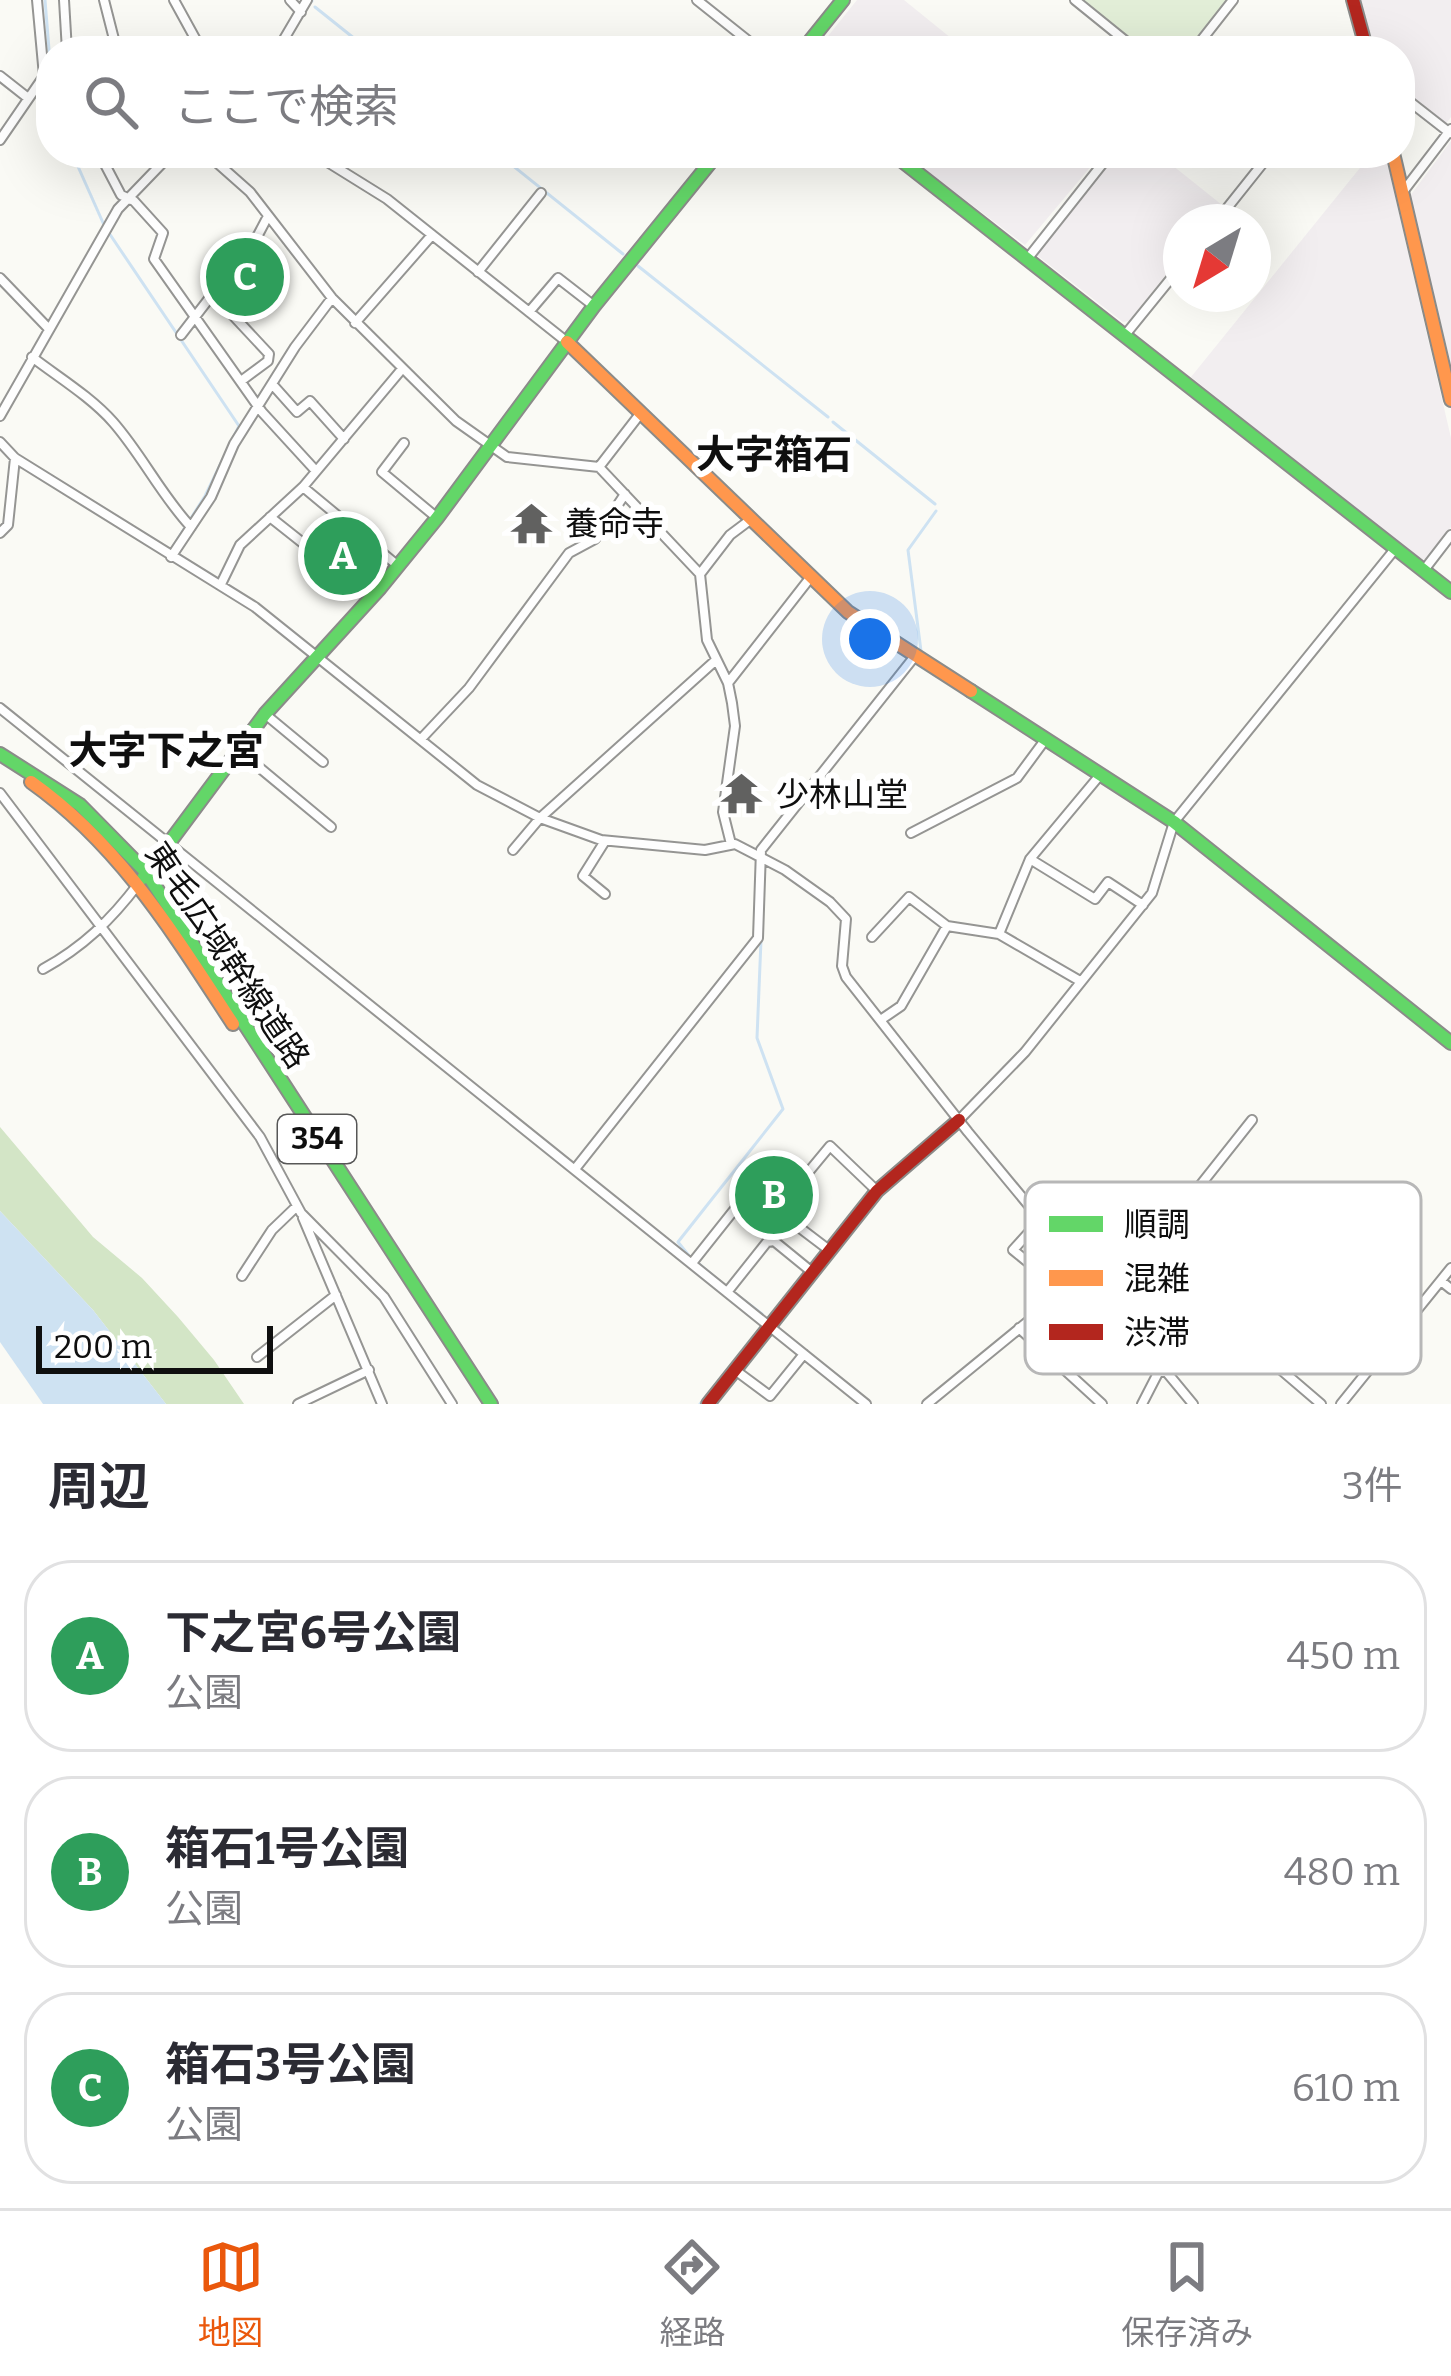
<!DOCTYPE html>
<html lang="ja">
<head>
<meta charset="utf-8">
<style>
  :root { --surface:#fff; --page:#f7f7f7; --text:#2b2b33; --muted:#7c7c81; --line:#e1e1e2; --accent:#ea580c }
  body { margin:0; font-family:Bitter,"Noto Sans JP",serif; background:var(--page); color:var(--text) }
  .compass { position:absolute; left:1163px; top:204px; width:108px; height:108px; border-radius:50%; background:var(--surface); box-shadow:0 12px 48px #0002; rotate:218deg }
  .scale { position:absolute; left:36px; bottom:30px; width:237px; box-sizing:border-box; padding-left:12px; border:6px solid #0f0f0f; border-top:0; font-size:33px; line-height:42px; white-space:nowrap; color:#0f0f0f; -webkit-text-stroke:9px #fff; paint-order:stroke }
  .you { position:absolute; left:870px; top:639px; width:42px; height:42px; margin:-30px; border:9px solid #fff; border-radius:50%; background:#1a73e8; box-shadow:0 0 0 18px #1a73e833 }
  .badge { display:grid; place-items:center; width:78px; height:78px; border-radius:50%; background:var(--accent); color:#fff; font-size:39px; font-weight:700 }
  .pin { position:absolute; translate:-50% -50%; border:6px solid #fff; box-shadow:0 3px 12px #0006 }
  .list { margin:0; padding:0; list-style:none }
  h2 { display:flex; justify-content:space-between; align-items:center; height:156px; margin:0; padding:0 48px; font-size:51px }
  h2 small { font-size:39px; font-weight:400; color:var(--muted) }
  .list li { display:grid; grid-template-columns:78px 1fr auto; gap:36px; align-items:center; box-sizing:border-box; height:192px; margin:0 24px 24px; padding:0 24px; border:3px solid var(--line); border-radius:48px }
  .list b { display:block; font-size:45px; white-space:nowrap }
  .list p { margin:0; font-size:39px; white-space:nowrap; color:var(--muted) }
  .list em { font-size:39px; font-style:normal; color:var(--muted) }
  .icon { flex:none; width:66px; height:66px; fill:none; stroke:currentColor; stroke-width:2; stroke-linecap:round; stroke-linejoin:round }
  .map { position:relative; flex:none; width:1451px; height:1404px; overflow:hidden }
  .search { position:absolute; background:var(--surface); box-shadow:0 12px 48px #0002; left:36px; right:36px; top:36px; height:132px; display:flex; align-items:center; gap:30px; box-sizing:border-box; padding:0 42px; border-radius:48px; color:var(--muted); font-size:45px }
  .sheet { height:804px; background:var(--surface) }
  nav { display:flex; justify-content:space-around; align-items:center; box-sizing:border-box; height:168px; border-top:3px solid var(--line); background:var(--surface); font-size:33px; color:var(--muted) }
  nav a { display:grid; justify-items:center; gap:6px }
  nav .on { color:var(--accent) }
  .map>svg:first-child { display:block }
</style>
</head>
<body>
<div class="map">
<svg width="1451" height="1404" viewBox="0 0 1451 1404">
  <rect width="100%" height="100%" fill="#fafaf5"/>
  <!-- industrial -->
  <path fill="#f2eef0" d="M857,0H904L967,51H816Z
    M1358,0H1451V117L1445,125L1400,89V51H1375Z
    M1451,141V365L1410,196Z
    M903,153H1102L1025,245Z
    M1116,153H1157L1222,205L1209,222H1181V256L1129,321L1123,322L1038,256L1037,250Z
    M1372,153H1385L1451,438V527L1428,558L1421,560L1191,377Z"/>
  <!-- green -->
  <path fill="#e2eed7" d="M1081,0H1227L1185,51H1146Z"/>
  <!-- forest -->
  <path fill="#d3e5c6" d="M0,1127L93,1237L142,1278L178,1317L214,1360L244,1404H166L93,1310L0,1211Z"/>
  <!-- water -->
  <path fill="#cee2f2" d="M0,1211L93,1310L166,1404H43L0,1342Z"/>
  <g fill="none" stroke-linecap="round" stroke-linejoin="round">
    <!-- stream -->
    <path stroke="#cee2f2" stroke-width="3" d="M45,0L51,74
      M312,1V0
      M315,7L370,51
      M72,153L104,225
      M497,153L623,254
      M109,233L239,426L205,496L172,548
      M638,266L828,417
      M833,422L935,504
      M921,651L908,550L936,511
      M690,1257L678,1242L783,1109L757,1038L761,940
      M699,1264L724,1285
      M737,1295L762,1314
      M700,1404L733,1363"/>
    <defs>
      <path id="street" d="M64,0L67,51
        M104,0L117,51
        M174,0L202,51
        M290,0L301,12
        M697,0L761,51
        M1075,0L1138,51
        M277,51L307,0
        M1193,51L1233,0
        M0,76L28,98
        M1400,94L1450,133
        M0,140L44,76L37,0
        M99,153L121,195L134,201L163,233L154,259L262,412L316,471
        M206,153L250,192L332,298L456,421L507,457L599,467L700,574L707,640L728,683L732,703L735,726L723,812L731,844
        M313,153L387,199L567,342
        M1402,193L1451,129
        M1216,222L1271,153
        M1028,258L1111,153
        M478,272L541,193
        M0,278L49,329
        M213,294L269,354L268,361L241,381
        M529,312L558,278L594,306
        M355,323L432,235
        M181,335L258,235L268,216
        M1125,335L1181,266
        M32,357C58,377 91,397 113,422C142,455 161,495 191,527
        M272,384L297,412L310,401L344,439
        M0,416L118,209L172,153
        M0,442L15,458L255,607L477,785L540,818L601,840L705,850L735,844L785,870L830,902L846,919L842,966L846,977L968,1132L1193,1404
        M404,443L382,472L436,517
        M599,467L640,414
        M303,487L397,565
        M270,517L323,559L349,526
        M0,533L8,525L15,458
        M171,557L211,497L234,444L295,347L332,298
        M1424,570L1451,535
        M700,574L730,535L750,520
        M221,584L240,545L303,487L402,369
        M728,683L810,578
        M0,708L866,1404
        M265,714L323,762
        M421,739L469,688L569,553L595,539L625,494
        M237,749L331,827
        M0,793L260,1137L301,1213L384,1297L452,1404
        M911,833L1017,778L1045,740
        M605,841L583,876L605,894
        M513,850L540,818L716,660
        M1030,859L1095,899L1108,882L1143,905
        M999,934L1030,859L1100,775
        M872,937L909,897L947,926L999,934L1080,981
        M43,969C83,947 111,920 139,883
        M882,1019L901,1006L947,926
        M960,1119L1025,1052L1152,893L1174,822L1395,549
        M575,1169L758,938L761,850L915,656
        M772,1180L790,1194
        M1190,1198L1280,1296L1245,1339
        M777,1210L830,1146L877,1191
        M303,1218L382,1404
        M1208,1218L1219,1207L1273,1250L1257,1271
        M1041,1219L1013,1250L1067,1294
        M1151,1240L1186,1281L1227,1239
        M1134,1251L1175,1309
        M692,1263L750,1190L829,1250
        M242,1276L272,1230L297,1206
        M1441,1281L1451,1289
        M728,1291L767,1242L774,1241L812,1272
        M1019,1328L1102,1404
        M257,1357L336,1295
        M735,1370L770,1396L804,1354
        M298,1404L369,1370
        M927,1404L1042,1310L1164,1231L1252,1120
        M1142,1404L1158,1373L1245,1339L1321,1404
        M1341,1404L1451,1268"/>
      <path id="fast" d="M802,51L843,0
        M892,153L1451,592
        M971,691L1174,822L1451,1043
        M0,754L80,805L146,872L491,1404
        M143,878L265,714L380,588L437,518L594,306L718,153"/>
      <path id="slow" d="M1393,153L1451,400
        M567,342L848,612L971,691
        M31,782C120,845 174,934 233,1024"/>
      <path id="jam" d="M1353,0L1367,51
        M708,1404L877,1191L959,1120"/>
    </defs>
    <!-- street casing -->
    <use href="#street" stroke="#959593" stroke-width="12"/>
    <!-- fast casing -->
    <use href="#fast" stroke="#8b8b89" stroke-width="16"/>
    <!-- slow casing -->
    <use href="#slow" stroke="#8b8b89" stroke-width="16"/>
    <!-- jam casing -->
    <use href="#jam" stroke="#8b8b89" stroke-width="16"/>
    <!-- street -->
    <use href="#street" stroke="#fefefe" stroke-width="8"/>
    <!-- fast -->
    <use href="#fast" stroke="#63d668" stroke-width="12"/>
    <!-- slow -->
    <use href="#slow" stroke="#ff974d" stroke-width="12"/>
    <!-- jam -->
    <use href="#jam" stroke="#b3261e" stroke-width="12"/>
  </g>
  <!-- icons -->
  <defs>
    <symbol id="temple-bare" viewBox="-9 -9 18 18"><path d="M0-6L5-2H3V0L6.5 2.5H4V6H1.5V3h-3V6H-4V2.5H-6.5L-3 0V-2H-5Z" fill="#616160" stroke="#fff" stroke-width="2.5" paint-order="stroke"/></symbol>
  </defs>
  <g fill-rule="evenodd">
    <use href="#temple-bare" x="502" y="494" width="59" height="59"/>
    <use href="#temple-bare" x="712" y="764" width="59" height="59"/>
  </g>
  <g text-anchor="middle" stroke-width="12" stroke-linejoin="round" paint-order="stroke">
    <!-- shield labels -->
    <rect fill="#fff" stroke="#575757" stroke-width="3" x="278" y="1115" width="78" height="48" rx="9"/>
    <g font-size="30" font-weight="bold" fill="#0f0f0f">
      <text x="317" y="1149">354</text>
    </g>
    <!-- poi labels -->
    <g font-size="33" fill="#0f0f0f" stroke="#fff" text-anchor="start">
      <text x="565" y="535">養命寺</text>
      <text x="776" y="806">少林山堂</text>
    </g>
    <!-- street labels -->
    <g font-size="33" fill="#0f0f0f" stroke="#fff">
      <text transform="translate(228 955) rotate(56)" y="12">東毛広域幹線道路</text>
    </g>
    <!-- quarter labels -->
    <g font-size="39" font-weight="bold" fill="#0f0f0f" stroke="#fff">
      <text x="774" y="468">大字箱石</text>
      <text x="166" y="764">大字下之宮</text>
    </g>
  </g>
  <!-- legend -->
  <rect x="1025" y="1182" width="396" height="192" rx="18" fill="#fff" stroke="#b7b7b7" stroke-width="3"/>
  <rect x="1049" y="1216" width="54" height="16" fill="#63d668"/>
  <rect x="1049" y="1270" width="54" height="16" fill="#ff974d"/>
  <rect x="1049" y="1324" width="54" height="16" fill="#b3261e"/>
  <g font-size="33" fill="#0f0f0f">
    <text x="1124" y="1236">順調</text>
    <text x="1124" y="1290">混雑</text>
    <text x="1124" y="1344">渋滞</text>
  </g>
</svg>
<svg class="compass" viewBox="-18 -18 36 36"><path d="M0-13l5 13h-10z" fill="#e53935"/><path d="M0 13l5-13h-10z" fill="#7c7c81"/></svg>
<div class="scale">200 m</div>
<div class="you"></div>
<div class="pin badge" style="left:343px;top:556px;background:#2e9e5b">A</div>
<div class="pin badge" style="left:774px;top:1195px;background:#2e9e5b">B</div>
<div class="pin badge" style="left:245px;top:277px;background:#2e9e5b">C</div>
<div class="search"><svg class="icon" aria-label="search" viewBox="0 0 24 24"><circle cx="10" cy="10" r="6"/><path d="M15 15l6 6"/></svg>ここで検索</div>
</div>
<section class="sheet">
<h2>周辺<small>3件</small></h2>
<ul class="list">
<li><span class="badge" style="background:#2e9e5b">A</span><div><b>下之宮6号公園</b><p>公園</p></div><em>450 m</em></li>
<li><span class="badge" style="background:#2e9e5b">B</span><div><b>箱石1号公園</b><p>公園</p></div><em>480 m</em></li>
<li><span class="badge" style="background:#2e9e5b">C</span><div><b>箱石3号公園</b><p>公園</p></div><em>610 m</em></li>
</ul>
</section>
<nav>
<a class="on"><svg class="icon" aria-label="map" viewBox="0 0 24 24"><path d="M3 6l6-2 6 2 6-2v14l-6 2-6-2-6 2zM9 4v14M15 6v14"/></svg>地図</a>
<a><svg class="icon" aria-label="directions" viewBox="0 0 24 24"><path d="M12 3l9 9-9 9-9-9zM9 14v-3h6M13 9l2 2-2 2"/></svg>経路</a>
<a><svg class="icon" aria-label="saved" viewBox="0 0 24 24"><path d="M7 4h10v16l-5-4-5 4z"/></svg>保存済み</a>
</nav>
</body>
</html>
